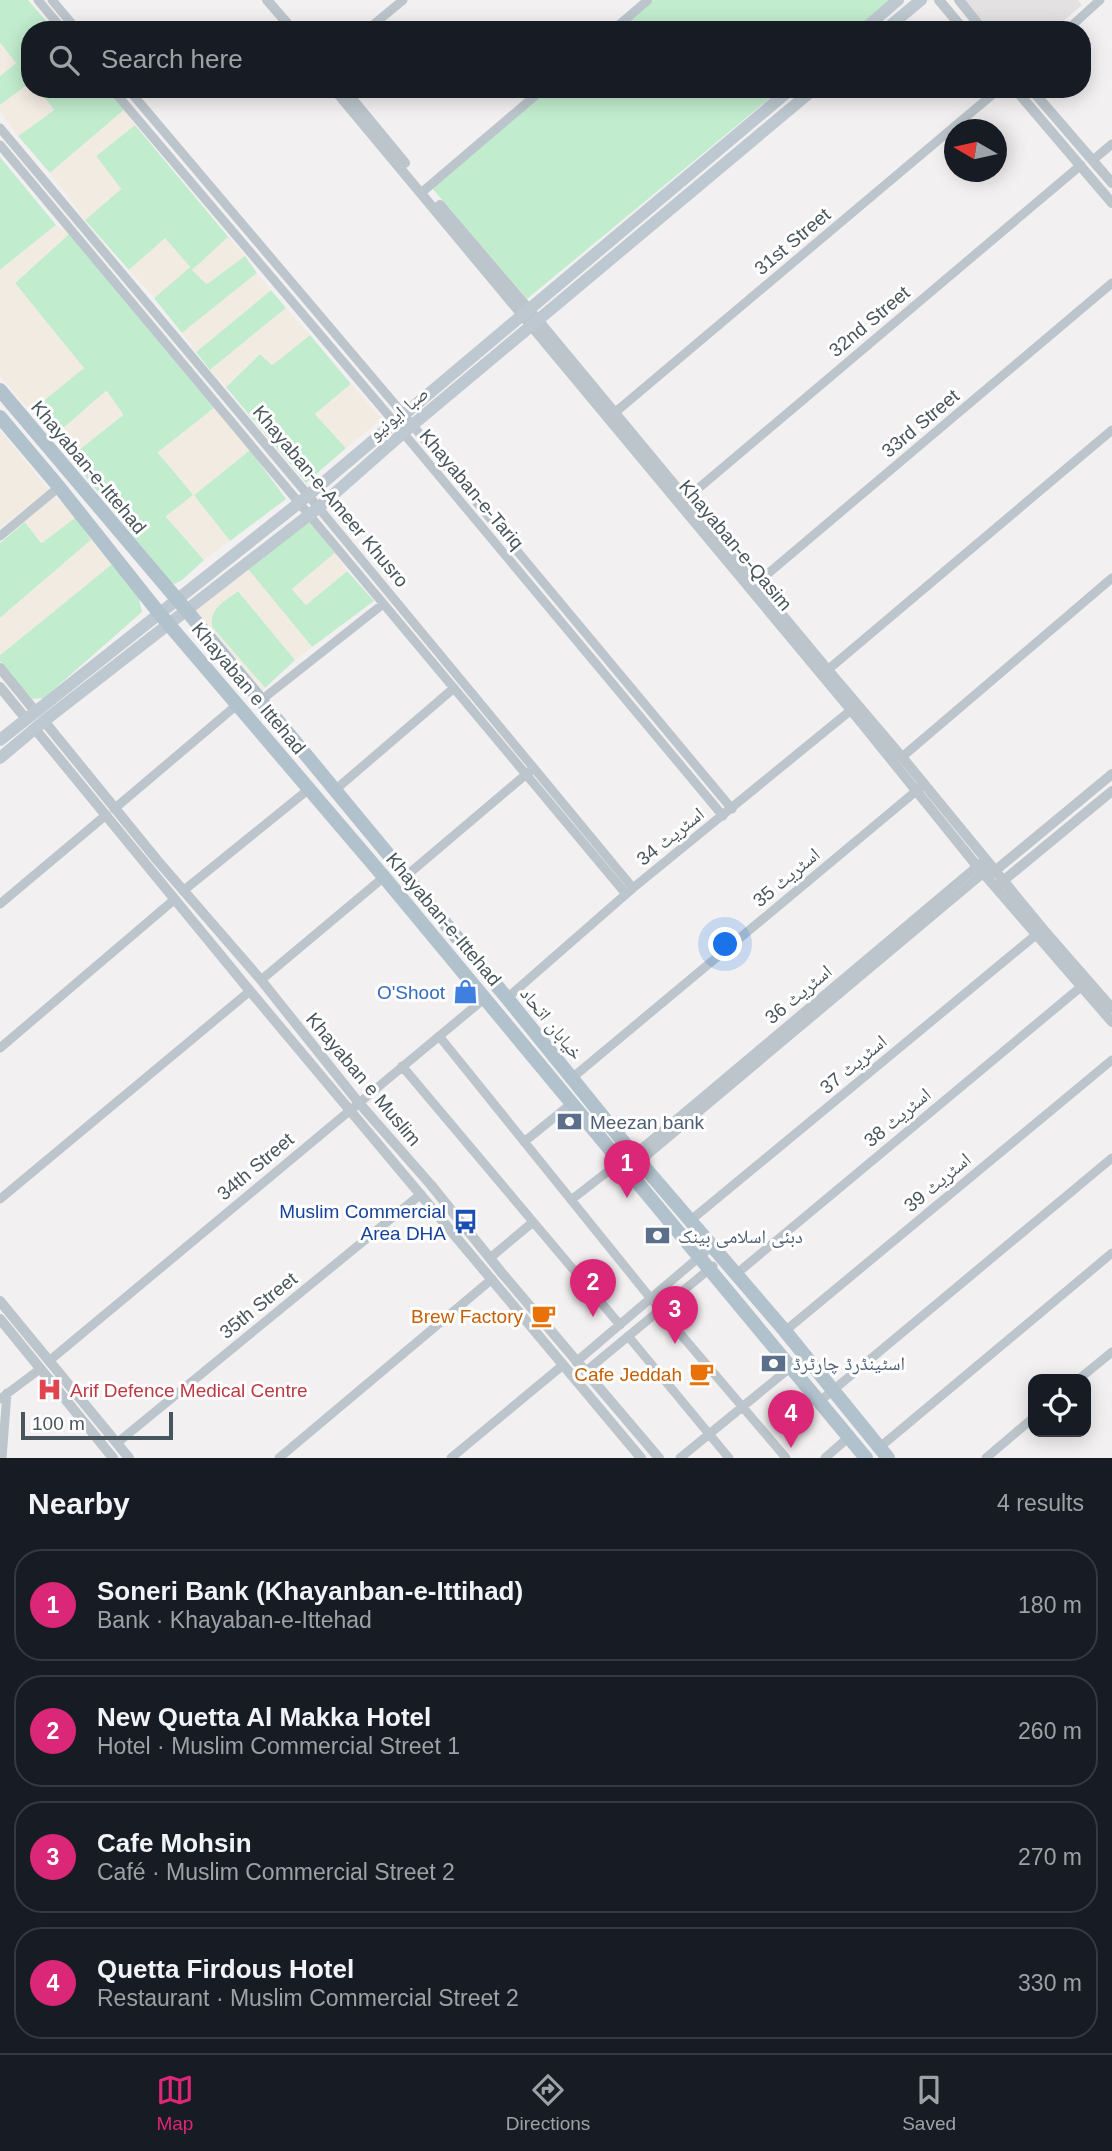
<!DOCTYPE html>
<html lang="en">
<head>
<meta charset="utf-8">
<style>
  :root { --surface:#171b24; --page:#20242c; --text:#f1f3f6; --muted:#9ea1a6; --line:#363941; --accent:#db2777 }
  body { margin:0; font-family:Helvetica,"Noto Naskh Arabic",sans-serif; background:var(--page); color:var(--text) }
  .controls { position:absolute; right:21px; bottom:21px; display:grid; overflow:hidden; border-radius:14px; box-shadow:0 4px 18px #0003 }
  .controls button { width:63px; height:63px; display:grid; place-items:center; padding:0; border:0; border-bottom:2px solid var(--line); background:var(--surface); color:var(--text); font:35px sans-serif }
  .compass { position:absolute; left:944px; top:119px; width:63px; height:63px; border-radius:50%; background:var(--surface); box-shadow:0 4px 18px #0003; rotate:279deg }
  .scale { position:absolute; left:21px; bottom:18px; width:152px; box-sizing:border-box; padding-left:7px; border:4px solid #49555c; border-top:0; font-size:19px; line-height:24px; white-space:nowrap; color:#49555c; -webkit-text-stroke:5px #fff; paint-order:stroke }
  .you { position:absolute; left:726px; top:945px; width:24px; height:24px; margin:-18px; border:5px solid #fff; border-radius:50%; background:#1a73e8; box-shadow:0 0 0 10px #1a73e833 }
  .badge { display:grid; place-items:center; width:46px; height:46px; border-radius:50%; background:var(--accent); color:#fff; font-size:23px; font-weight:700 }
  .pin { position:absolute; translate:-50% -58px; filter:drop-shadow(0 2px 4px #0008) }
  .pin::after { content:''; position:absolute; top:37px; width:24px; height:21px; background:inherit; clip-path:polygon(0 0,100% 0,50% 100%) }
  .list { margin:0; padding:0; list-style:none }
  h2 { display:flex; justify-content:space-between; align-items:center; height:91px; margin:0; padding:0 28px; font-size:30px }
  h2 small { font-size:23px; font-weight:400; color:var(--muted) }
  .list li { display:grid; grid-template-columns:46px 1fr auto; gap:21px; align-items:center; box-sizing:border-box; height:112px; margin:0 14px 14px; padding:0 14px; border:2px solid var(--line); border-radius:28px }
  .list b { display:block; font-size:26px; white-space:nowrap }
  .list p { margin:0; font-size:23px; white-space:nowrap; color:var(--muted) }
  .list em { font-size:23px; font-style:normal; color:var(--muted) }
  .icon { flex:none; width:38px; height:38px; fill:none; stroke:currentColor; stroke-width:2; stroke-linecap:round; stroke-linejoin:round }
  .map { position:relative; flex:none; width:1112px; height:1458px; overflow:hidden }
  .search { position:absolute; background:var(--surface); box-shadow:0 4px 18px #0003; left:21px; right:21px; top:21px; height:77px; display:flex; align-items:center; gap:18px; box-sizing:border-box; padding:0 24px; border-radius:28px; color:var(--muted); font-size:26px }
  .sheet { height:595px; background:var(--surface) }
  nav { display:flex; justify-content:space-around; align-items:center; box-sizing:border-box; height:98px; border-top:2px solid var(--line); background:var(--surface); font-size:19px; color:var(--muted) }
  nav a { display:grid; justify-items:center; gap:4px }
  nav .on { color:var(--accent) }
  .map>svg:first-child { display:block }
</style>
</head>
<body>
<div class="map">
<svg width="1112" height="1458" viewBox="0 0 1112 1458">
  <rect width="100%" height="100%" fill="#f2f0f0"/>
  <!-- education -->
  <path fill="#e3e1e1" d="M965,0H1078L1082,5L1053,30H990Z"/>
  <!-- green -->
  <path fill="#c2ecce" d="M0,0H28L54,30H30V83L0,105V76L16,63L0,43Z
    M654,0H890L854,30H619Z
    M38,89H106L124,110L50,173L18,136L54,110Z
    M549,89H781L527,299L432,188Z
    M135,125L230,239L207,284L245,256L257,273L182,333L154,298L190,267L165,239L129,270L85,220L121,189L96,156Z
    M0,157L56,225L0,270Z
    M69,234L214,408L158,453L194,495L250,450L286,499L230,541L194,496L166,517L204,560L182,580L175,584L170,582L70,457L123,415L106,391L53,437L31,411L83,368L15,283Z
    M271,290L286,308L210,370L196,352Z
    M310,335L351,384L315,414L346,448L306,483L226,387L260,354L272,365Z
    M76,517L91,540L0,618V543L25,522L41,543Z
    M308,520L335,553L292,589L306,605L347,571L374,601L312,647L247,568Z
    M112,564L139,599L142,612L44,698L30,699L0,661V655Z
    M238,591L295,660L265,688L212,627C209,608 225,601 238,591Z"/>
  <!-- sand -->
  <path fill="#f2ebe2" d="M0,43L16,63L0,76Z
    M30,83V89H38L54,110L18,136L0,112V105Z
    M124,110L135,125L96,156L121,189L85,220L50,173Z
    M56,225L69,234L15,283L84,368L31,411L0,377V270Z
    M228,237L245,256L206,284L192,270Z
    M165,238L190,267L154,298L129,270Z
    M257,273L271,290L196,352L182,333Z
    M286,308L310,335L272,365L260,354L226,387L210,370Z
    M351,384L382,419L346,448L315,414Z
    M107,391L123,414L70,457L53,437Z
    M214,408L250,450L194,495L230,541L204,560L166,516L193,495L158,452Z
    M0,430L49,490L0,528Z
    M54,496L76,517L42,543L25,522Z
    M91,540L112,564L0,655V618Z
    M335,553L347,571L306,605L292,589Z
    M247,568L312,647L295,660L238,591C225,601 209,608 212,627L265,688L259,693L193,612Z"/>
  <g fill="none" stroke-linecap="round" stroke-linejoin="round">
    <!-- minor -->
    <path stroke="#bcc5cb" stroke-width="9" d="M38,0L63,30
      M52,0L77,30
      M367,30L403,0
      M613,30L648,0
      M1067,30L1100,0
      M112,89L395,423L723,816
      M128,89L404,415L732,809
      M0,128L308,495L633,888
      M0,145L626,894
      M1093,160L1112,144
      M421,193L543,89
      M612,415L999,89
      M681,503L1081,165
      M0,536L59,487
      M752,587L1112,283
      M824,673L1112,430
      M260,701L383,604
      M902,757L1112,578
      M335,790L454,688
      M114,809L238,704
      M406,876L530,771
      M183,891L309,789
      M0,904L106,815
      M261,980L384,877
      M507,998L633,888L856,706
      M439,1036L660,1310L786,1458
      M0,1048L175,899
      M402,1066L620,1325
      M572,1078L921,787
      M524,1142L572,1103
      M634,1155L981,863
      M640,1161L987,870
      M0,1199L250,991
      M571,1200L620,1162
      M691,1220L1037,934
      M490,1258L533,1222
      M735,1275L1082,986
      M785,1331L1112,1060
      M628,1336L729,1458
      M49,1361L485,998
      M576,1362L712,1246
      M585,1372L713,1266
      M1079,1379L1112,1352
      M0,1399L40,1369
      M820,1401L1112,1158
      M117,1443L421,1194
      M880,1447L1112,1253
      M2,1458L7,1393
      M279,1458L492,1279
      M451,1458L563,1365
      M680,1458L791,1367
      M825,1458L849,1437
      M986,1458L1033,1418"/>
    <!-- tertiary -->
    <path stroke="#bcc5cb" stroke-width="10" d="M267,0L293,30
      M939,0L964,30
      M959,0L983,30
      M334,89L851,710L977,866L1112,1022
      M344,89L405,163
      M1015,89L1112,203
      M1031,89L1112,183
      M440,205L538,320L828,670L902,757L1043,929L1112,1008
      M0,668L35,711
      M0,687L26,719
      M44,721L157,860L261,980L359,1103L431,1185L501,1272L659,1458
      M35,729L250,991L641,1458
      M990,875L1112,774
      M998,885L1112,791
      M0,1301L129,1458
      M0,1319L113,1458"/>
    <!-- secondary -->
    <path stroke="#bdc8d0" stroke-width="12" d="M863,30L898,0
      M885,30L921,0
      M0,740L299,503L791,89
      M0,758L44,721L318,508L403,433L814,89"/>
    <!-- primary -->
    <path stroke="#b2c2cc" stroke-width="14" d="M0,390L187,611L507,998L634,1155L785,1331L888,1458
      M0,417L59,487L159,613L384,877L866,1458"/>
  </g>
  <!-- icons -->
  <defs>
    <symbol id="shop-bare" viewBox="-9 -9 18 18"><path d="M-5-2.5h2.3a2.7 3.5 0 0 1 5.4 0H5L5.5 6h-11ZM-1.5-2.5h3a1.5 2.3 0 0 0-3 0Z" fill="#3f7fe0" stroke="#fff" stroke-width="2.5" paint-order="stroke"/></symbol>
    <symbol id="bank-bare" viewBox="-9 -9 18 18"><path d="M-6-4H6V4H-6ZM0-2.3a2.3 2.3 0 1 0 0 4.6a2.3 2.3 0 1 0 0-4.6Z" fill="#5c6f8a" stroke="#fff" stroke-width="2.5" paint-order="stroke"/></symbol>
    <symbol id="bus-bare" viewBox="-9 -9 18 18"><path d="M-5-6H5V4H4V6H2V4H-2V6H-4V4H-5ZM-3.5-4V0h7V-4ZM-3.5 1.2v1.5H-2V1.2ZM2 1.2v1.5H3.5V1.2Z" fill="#1a4fb4" stroke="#fff" stroke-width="2.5" paint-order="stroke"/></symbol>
    <symbol id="cafe-bare" viewBox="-9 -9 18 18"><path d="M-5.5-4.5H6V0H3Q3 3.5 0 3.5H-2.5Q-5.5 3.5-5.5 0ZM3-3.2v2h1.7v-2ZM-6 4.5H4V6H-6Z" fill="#e8710a" stroke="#fff" stroke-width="2.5" paint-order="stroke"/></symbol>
    <symbol id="hospital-bare" viewBox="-9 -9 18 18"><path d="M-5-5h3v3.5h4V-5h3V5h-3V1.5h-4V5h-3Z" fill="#e0444e" stroke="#fff" stroke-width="2.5" paint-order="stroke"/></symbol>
  </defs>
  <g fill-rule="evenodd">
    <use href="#shop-bare" x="448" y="974" width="35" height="35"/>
    <use href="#bank-bare" x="552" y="1104" width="35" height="35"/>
    <use href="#bus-bare" x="448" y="1204" width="35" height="35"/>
    <use href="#bank-bare" x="640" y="1218" width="35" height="35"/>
    <use href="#cafe-bare" x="526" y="1298" width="35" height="35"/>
    <use href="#bank-bare" x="756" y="1346" width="35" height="35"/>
    <use href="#cafe-bare" x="684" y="1356" width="35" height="35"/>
    <use href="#hospital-bare" x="32" y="1372" width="35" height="35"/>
  </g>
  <g text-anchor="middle" stroke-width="6" stroke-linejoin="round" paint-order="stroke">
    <!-- street labels -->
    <g font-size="19" fill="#49555c" stroke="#fff">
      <text transform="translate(792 241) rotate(-40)" y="7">31st Street</text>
      <text transform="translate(869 321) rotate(-40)" y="7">32nd Street</text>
      <text transform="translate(398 413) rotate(-40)" y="7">صبا ایونیو</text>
      <text transform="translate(920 423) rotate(-40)" y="7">33rd Street</text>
      <text transform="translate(89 467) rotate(50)" y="7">Khayaban-e-Ittehad</text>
      <text transform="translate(472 489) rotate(50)" y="7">Khayaban-e-Tariq</text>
      <text transform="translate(331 496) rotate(50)" y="7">Khayaban-e-Ameer Khusro</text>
      <text transform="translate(736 545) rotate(50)" y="7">Khayaban-e-Qasim</text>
      <text transform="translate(249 688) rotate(50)" y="7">Khayaban e Ittehad</text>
      <text transform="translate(670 836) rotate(-39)" y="7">اسٹریٹ 34</text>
      <text transform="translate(786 877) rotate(-40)" y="7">اسٹریٹ 35</text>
      <text transform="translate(444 919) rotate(50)" y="7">Khayaban-e-Ittehad</text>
      <text transform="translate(798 994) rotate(-40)" y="7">اسٹریٹ 36</text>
      <text transform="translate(552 1023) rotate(51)" y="7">خیابان اتحاد</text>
      <text transform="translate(853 1064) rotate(-40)" y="7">اسٹریٹ 37</text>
      <text transform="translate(364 1079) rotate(50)" y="7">Khayaban e Muslim</text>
      <text transform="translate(897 1117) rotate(-40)" y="7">اسٹریٹ 38</text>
      <text transform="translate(255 1166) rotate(-40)" y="7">34th Street</text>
      <text transform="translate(937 1182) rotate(-40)" y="7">اسٹریٹ 39</text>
      <text transform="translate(258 1305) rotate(-39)" y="7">35th Street</text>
    </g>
    <!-- shop labels -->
    <g font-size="19" fill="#366cbe" stroke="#fff" text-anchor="end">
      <text x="445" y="999">O'Shoot</text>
    </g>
    <!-- service labels -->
    <g font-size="19" fill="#4e5e75" stroke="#fff" text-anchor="start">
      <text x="590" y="1129">Meezan bank</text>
      <text x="678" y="1243">دبئی اسلامی بینک</text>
      <text x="793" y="1370">اسٹینڈرڈ چارٹرڈ</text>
    </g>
    <!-- transit labels -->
    <g font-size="19" fill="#164399" stroke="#fff" text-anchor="end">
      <text x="446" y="1218">Muslim Commercial<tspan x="446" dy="22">Area DHA</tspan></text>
    </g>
    <!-- food labels -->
    <g font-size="19" fill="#c56008" stroke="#fff" text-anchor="end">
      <text x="523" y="1323">Brew Factory</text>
      <text x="682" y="1381">Cafe Jeddah</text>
    </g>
    <!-- health labels -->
    <g font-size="19" fill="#be3a42" stroke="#fff" text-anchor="start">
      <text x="70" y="1397">Arif Defence Medical Centre</text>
    </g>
  </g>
</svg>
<div class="controls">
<button><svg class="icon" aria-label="locate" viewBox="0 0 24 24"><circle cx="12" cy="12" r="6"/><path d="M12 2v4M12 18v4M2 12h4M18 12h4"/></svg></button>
</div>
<svg class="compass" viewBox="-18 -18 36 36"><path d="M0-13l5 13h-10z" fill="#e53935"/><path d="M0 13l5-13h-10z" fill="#9ea1a6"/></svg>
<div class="scale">100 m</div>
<div class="you"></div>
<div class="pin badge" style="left:627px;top:1198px">1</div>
<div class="pin badge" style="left:593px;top:1317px">2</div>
<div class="pin badge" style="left:675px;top:1344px">3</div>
<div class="pin badge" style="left:791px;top:1448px">4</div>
<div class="search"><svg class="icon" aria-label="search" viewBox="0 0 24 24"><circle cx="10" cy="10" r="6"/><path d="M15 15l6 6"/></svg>Search here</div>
</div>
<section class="sheet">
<h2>Nearby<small>4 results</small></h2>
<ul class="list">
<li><span class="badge">1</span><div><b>Soneri Bank (Khayanban-e-Ittihad)</b><p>Bank · Khayaban-e-Ittehad</p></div><em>180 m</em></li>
<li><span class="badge">2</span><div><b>New Quetta Al Makka Hotel</b><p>Hotel · Muslim Commercial Street 1</p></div><em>260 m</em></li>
<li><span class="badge">3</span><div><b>Cafe Mohsin</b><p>Café · Muslim Commercial Street 2</p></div><em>270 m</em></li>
<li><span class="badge">4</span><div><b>Quetta Firdous Hotel</b><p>Restaurant · Muslim Commercial Street 2</p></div><em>330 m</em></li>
</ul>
</section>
<nav>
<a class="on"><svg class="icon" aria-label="map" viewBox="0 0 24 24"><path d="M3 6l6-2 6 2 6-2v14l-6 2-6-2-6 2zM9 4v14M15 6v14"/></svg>Map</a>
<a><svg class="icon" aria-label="directions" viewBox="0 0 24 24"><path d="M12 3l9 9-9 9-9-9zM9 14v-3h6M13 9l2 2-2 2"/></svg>Directions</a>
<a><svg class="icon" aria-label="saved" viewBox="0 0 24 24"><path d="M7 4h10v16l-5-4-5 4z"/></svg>Saved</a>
</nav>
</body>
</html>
